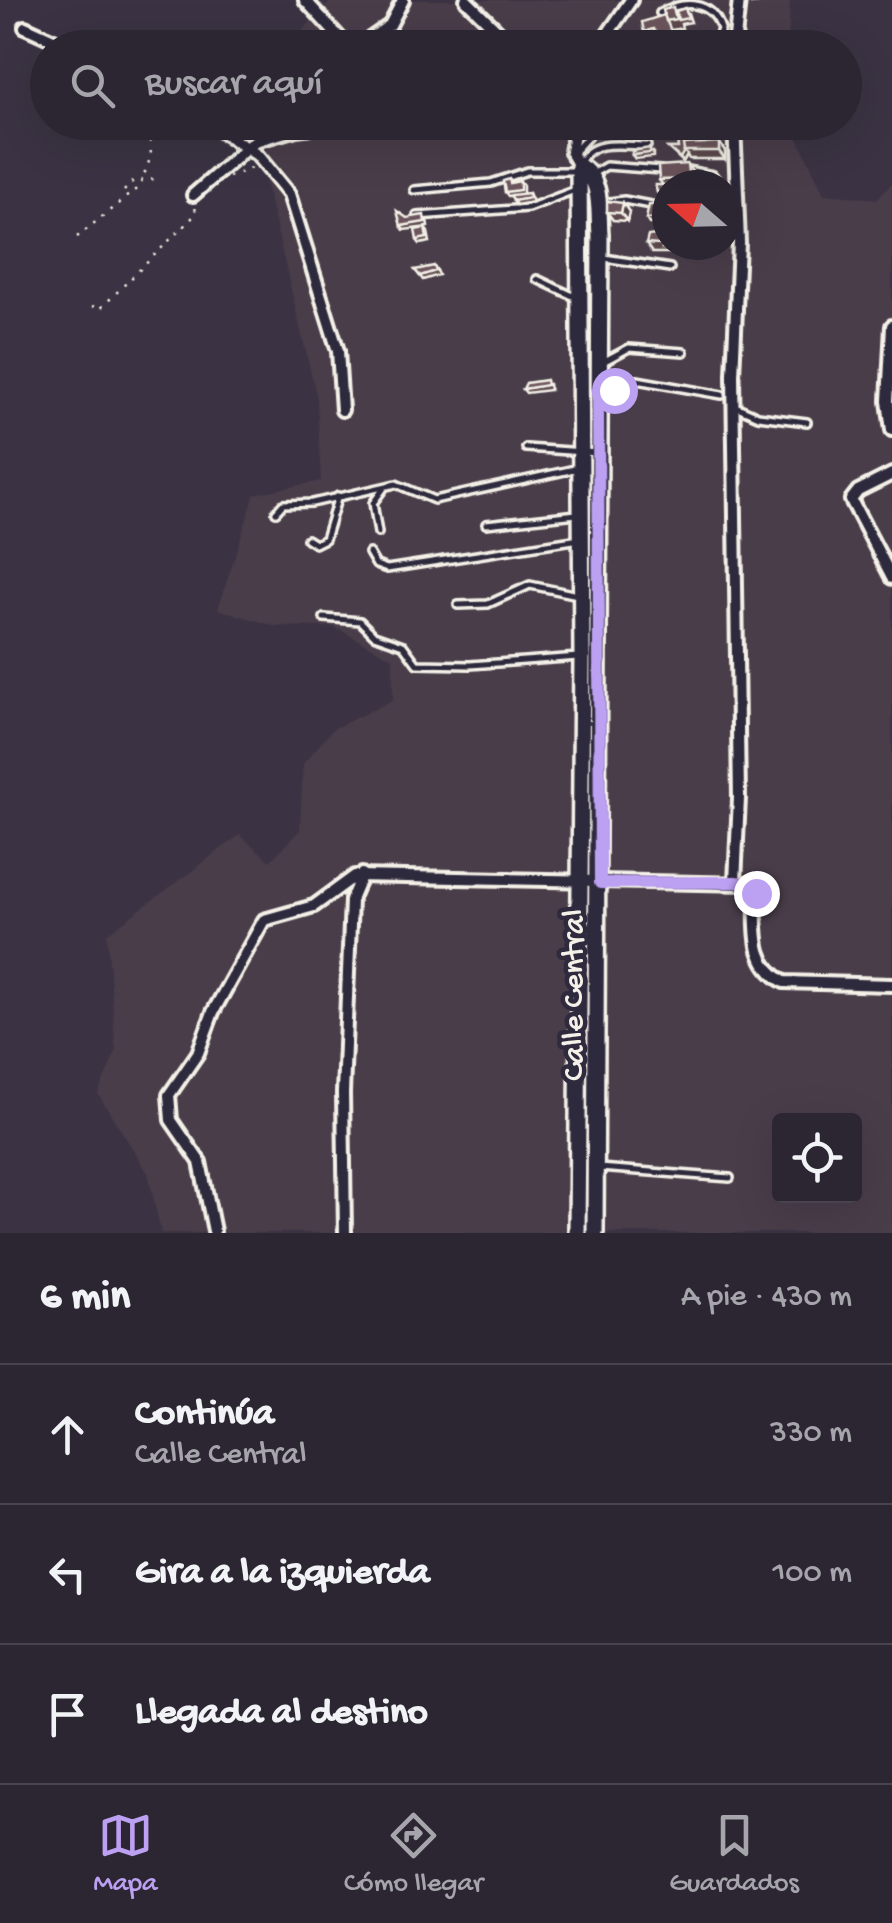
<!DOCTYPE html>
<html lang="es">
<head>
<meta charset="utf-8">
<style>
  :root { --surface:#2c2632; --page:#342e3a; --text:#f1f3f6; --muted:#a6a5ac; --line:#48434d; --accent:#bca0f2 }
  body { margin:0; font-family:"Gochi Hand",sans-serif; background:var(--page); color:var(--text) }
  .controls { position:absolute; right:30px; bottom:30px; display:grid; overflow:hidden; border-radius:10px; box-shadow:0 10px 40px #0002 }
  .controls button { width:90px; height:90px; display:grid; place-items:center; padding:0; border:0; border-bottom:2px solid var(--line); background:var(--surface); color:var(--text); font:50px sans-serif }
  .compass { position:absolute; left:652px; top:170px; width:90px; height:90px; border-radius:50%; background:var(--surface); box-shadow:0 10px 40px #0002; rotate:290deg }
  .stop { position:absolute; width:30px; height:30px; margin:-22px; border:8px solid #bca0f2; border-radius:50%; background:#fff }
  .stop.end { background:#bca0f2; border-color:#fff; box-shadow:0 2px 10px #0008 }
  .list { margin:0; padding:0; list-style:none }
  h2 { display:flex; justify-content:space-between; align-items:center; height:130px; margin:0; padding:0 40px; font-size:42px }
  h2 small { font-size:32px; font-weight:400; color:var(--muted) }
  .list li { display:grid; grid-template-columns:65px 1fr auto; gap:30px; align-items:center; box-sizing:border-box; height:140px; padding:0 40px; border-top:2px solid var(--line) }
  .list b { display:block; font-size:38px; white-space:nowrap }
  .list p { margin:0; font-size:32px; white-space:nowrap; color:var(--muted) }
  .list em { font-size:32px; font-style:normal; color:var(--muted) }
  .icon { flex:none; width:55px; height:55px; fill:none; stroke:currentColor; stroke-width:2; stroke-linecap:round; stroke-linejoin:round }
  .map { position:relative; flex:none; width:892px; height:1233px; overflow:hidden }
  .search { position:absolute; background:var(--surface); box-shadow:0 10px 40px #0002; left:30px; right:30px; top:30px; height:110px; display:flex; align-items:center; gap:25px; box-sizing:border-box; padding:0 35px; border-radius:55px; color:var(--muted); font-size:38px }
  .sheet { height:550px; background:var(--surface) }
  nav { display:flex; justify-content:space-around; align-items:center; box-sizing:border-box; height:140px; border-top:2px solid var(--line); background:var(--surface); font-size:28px; color:var(--muted) }
  nav a { display:grid; justify-items:center; gap:5px }
  nav .on { color:var(--accent) }
  .map>svg:first-child { display:block }
</style>
</head>
<body>
<div class="map">
<svg width="892" height="1233" viewBox="0 0 892 1233">
  <rect width="100%" height="100%" fill="#3b3343"/>
  <filter id="ink" filterUnits="userSpaceOnUse"><feTurbulence type="fractalNoise" baseFrequency=".01" numOctaves="2"/><feDisplacementMap in="SourceGraphic" scale="20" xChannelSelector="R" yChannelSelector="G"/><feConvolveMatrix kernelMatrix="1 2 1 2 8 2 1 2 1" color-interpolation-filters="sRGB"/></filter>
  <g filter="url(#ink)">
    <!-- built -->
    <path fill="#4a3d4a" fill-rule="evenodd" d="M332,0H790L788,47L286,48Z
      M271,123H791L824,194L877,199L892,183V1233H161L148,1173L98,1094L116,1052L107,934L240,835L270,861L300,830L303,764L333,729L393,700V658L334,627L275,626L218,609L255,494L321,481L317,398L262,168ZM667,185H727V245H667ZM780,1120H854V1196H780Z"/>
    <g fill="none" stroke-linecap="round" stroke-linejoin="round">
      <defs>
        <path id="lane" d="M660,13C684,0 712,0 721,29L714,48
          M575,151L591,133L631,122
          M580,163C591,138 624,146 647,146
          M687,170L713,175L719,183
          M594,173L606,166L661,170
          M414,190L491,183L527,171H578
          M603,203L624,200L656,206
          M417,216L528,208L575,190
          M604,258L670,268
          M537,279L575,297
          M601,363L629,348L684,352
          M600,395L637,380L722,395
          M733,405L758,416L807,422
          M526,448L598,453
          M276,512L283,504L312,503L396,484L434,500L579,468
          M486,524L577,514
          M378,533L373,503L384,488
          M307,539L315,544L325,539L338,496
          M369,553L376,565L387,569L580,539
          M458,605L488,604L530,585L578,595
          M324,618L360,621L374,635L403,645L417,664L470,665L579,657
          M599,1168L730,1178"/>
        <path id="street" d="M305,0L349,48
          M466,0L515,48
          M25,27L71,48
          M357,48L390,25L403,0
          M598,48L631,0
          M734,48L739,0
          M208,122L257,155L289,194L338,351L342,410
          M576,122L571,152L579,166
          M734,122L739,243L733,375L739,798L735,882
          M193,195L255,141L296,129L354,122
          M892,326L888,401L892,430
          M892,474L858,491L851,500L892,578
          M214,1231L200,1162L171,1120L169,1095L198,1053L213,1012L264,920L314,906L355,876L749,884L755,889C758,926 748,961 784,982L892,985
          M345,1233L343,1093L351,900L362,874"/>
        <path id="secondary" d="M577,1233L582,657L579,166C603,179 598,210 600,234L595,1233"/>
      </defs>
      <!-- lane casing -->
      <use href="#lane" stroke="#f4f1e8" stroke-width="12"/>
      <!-- street casing -->
      <use href="#street" stroke="#f4f1e8" stroke-width="18"/>
      <!-- secondary casing -->
      <use href="#secondary" stroke="#f4f1e8" stroke-width="22"/>
      <!-- path -->
      <path stroke="#f4f1e8" stroke-width="2.5" stroke-dasharray="2.5 8" stroke-linecap="butt" d="M229,177L254,167
        M124,191L133,181L157,179
        M77,237L140,186L151,156L149,122
        M92,306L100,309L196,214L195,206"/>
      <!-- lane -->
      <use href="#lane" stroke="#2f2a3d" stroke-width="5"/>
      <!-- street -->
      <use href="#street" stroke="#2f2a3d" stroke-width="10"/>
      <!-- secondary -->
      <use href="#secondary" stroke="#2f2a3d" stroke-width="15"/>
    </g>
    <!-- wall -->
    <path fill="#5d494e" stroke="#f4f1e8" stroke-width="2.5" d="M748,0H760V3L751,4Z
      M676,12L688,13L691,22L681,24L682,28L672,30L674,35L660,39L656,34L647,36L644,32Z
      M668,122L667,131L721,126L727,135L726,141H706L708,143L719,142L725,151V159H689L687,155L683,162L668,148H678V141H661L658,137V132L641,133L635,124Z
      M653,152V157L635,159L632,155Z
      M693,173L695,185H667V201H663L657,192L663,185L659,180Z
      M520,181L523,185V194L529,193L533,202L516,205L511,196H508L505,192L512,183Z
      M623,203L629,212L627,221L613,220L607,212Z
      M659,207H667V223L649,224L646,219Z
      M427,220L428,227L404,230L401,226Z
      M425,228L428,232L430,242L420,244L417,240Z
      M662,234L666,241L710,248V253H652L646,244Z
      M415,270H437L439,275L423,280Z
      M549,384L550,390L526,393L523,389Z"/>
    <!-- shaded-wall -->
    <path fill="#4c3c40" stroke="#f4f1e8" stroke-width="2.5" d="M661,122H668L667,132L661,124Z
      M721,126L727,135L726,141L720,133Z
      M719,142L725,151V159L719,151Z
      M684,151L687,155L683,162L680,158Z
      M687,164L693,173L695,185L689,179Z
      M623,203L629,212L627,221L621,213Z"/>
    <!-- building -->
    <path fill="#6c555b" stroke="#f4f1e8" stroke-width="2.5" d="M673,7L676,19L666,21L663,10Z
      M685,8L688,18L678,20L676,11Z
      M664,15L671,31L657,35L653,29L644,32L642,22Z
      M635,122H661L635,124Z
      M688,126H721L720,133H687Z
      M688,130V134L685,138L705,139V143L683,144L684,151L680,158L668,148H678L677,137H658V132Z
      M719,142V151H684L683,144Z
      M650,148V153L632,155V151Z
      M687,164L689,179L659,180L658,166Z
      M509,179L510,183L520,181V190L505,192L503,181Z
      M655,185H667V193L657,192Z
      M529,193L530,198L513,201L511,195Z
      M607,201L623,203L621,213L607,212Z
      M649,205H657V206H655V210L658,215L667,218L646,219Z
      M655,206L667,207V211L655,210Z
      M397,211L407,218L424,215L425,222L401,226Z
      M425,228L427,238L417,240L415,230Z
      M662,234L659,245L646,244L648,236Z
      M664,241H667V245H707V249H662Z
      M434,266L436,271L420,276L415,270Z
      M546,380L547,385L523,389L526,383Z"/>
  </g>
  <g fill="none" stroke-linecap="round" stroke-linejoin="round" filter="url(#ink)">
    <!-- route -->
    <path stroke="#bca0f2" stroke-width="12" d="M614,390L598,395L600,883L735,882L750,884L756,893"/>
  </g>
  <g text-anchor="middle" stroke-width="9" stroke-linejoin="round" paint-order="stroke">
    <!-- street labels -->
    <g font-size="32" fill="#f4f1e8" stroke="#2f2a3d">
      <text transform="translate(571 995) rotate(-90)" y="11">Calle Central</text>
    </g>
  </g>
</svg>
<div class="controls">
<button><svg class="icon" aria-label="locate" viewBox="0 0 24 24"><circle cx="12" cy="12" r="6"/><path d="M12 2v4M12 18v4M2 12h4M18 12h4"/></svg></button>
</div>
<svg class="compass" viewBox="-18 -18 36 36"><path d="M0-13l5 13h-10z" fill="#e53935"/><path d="M0 13l5-13h-10z" fill="#a6a5ac"/></svg>
<div class="stop" style="left:614px;top:390px"></div>
<div class="stop end" style="left:756px;top:893px"></div>
<div class="search"><svg class="icon" aria-label="search" viewBox="0 0 24 24"><circle cx="10" cy="10" r="6"/><path d="M15 15l6 6"/></svg>Buscar aquí</div>
</div>
<section class="sheet">
<h2>6 min<small>A pie · 430 m</small></h2>
<ul class="list">
<li><svg class="icon" aria-label="ahead" viewBox="0 0 24 24"><path d="M12 20V5M6 11l6-6 6 6"/></svg><div><b>Continúa</b><p>Calle Central</p></div><em>330 m</em></li>
<li><svg class="icon" aria-label="left" viewBox="0 0 24 24"><path d="M17 20v-9H6M10 6l-5 5 5 5"/></svg><div><b>Gira a la izquierda</b></div><em>100 m</em></li>
<li><svg class="icon" aria-label="arrive" viewBox="0 0 24 24"><path d="M6 21V4h12l-3 4 3 4H6"/></svg><div><b>Llegada al destino</b></div></li>
</ul>
</section>
<nav>
<a class="on"><svg class="icon" aria-label="map" viewBox="0 0 24 24"><path d="M3 6l6-2 6 2 6-2v14l-6 2-6-2-6 2zM9 4v14M15 6v14"/></svg>Mapa</a>
<a><svg class="icon" aria-label="directions" viewBox="0 0 24 24"><path d="M12 3l9 9-9 9-9-9zM9 14v-3h6M13 9l2 2-2 2"/></svg>Cómo llegar</a>
<a><svg class="icon" aria-label="saved" viewBox="0 0 24 24"><path d="M7 4h10v16l-5-4-5 4z"/></svg>Guardados</a>
</nav>
</body>
</html>
